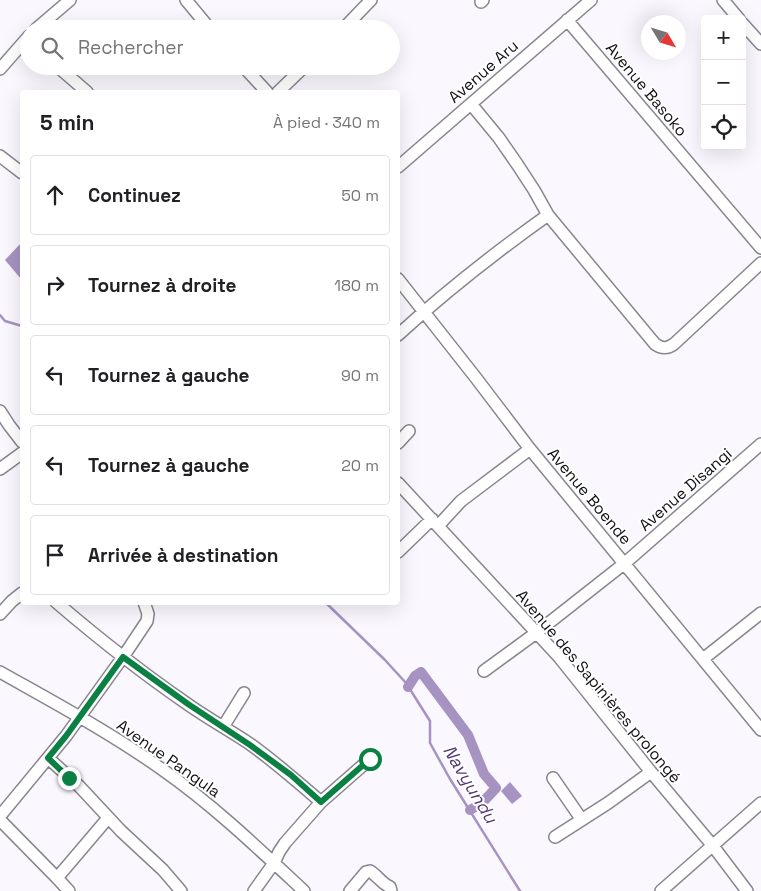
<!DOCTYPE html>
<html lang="fr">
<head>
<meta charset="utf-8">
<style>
  :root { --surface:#fff; --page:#f6f6f6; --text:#202124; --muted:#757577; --line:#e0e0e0 }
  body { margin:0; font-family:"Space Grotesk",sans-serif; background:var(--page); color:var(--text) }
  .controls { position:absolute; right:15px; top:15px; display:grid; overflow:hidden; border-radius:5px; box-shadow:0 5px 20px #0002 }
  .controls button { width:45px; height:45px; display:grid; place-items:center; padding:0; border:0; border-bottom:1px solid var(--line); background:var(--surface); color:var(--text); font:25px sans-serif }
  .compass { position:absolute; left:641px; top:15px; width:45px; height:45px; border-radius:50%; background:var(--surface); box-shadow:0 5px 20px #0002; rotate:128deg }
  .stop { position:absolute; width:15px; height:15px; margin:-11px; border:4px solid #0b8043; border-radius:50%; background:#fff }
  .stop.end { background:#0b8043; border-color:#fff; box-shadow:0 1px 5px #0008 }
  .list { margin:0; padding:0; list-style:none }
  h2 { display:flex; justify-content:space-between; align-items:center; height:65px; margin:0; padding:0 20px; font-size:21px }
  h2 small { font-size:16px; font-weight:400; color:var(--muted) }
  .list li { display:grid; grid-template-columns:32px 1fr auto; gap:15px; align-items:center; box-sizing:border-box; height:80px; margin:0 10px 10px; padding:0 10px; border:1px solid var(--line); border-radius:5px }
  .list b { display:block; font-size:19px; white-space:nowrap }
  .list em { font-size:16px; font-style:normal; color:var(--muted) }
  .icon { flex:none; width:28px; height:28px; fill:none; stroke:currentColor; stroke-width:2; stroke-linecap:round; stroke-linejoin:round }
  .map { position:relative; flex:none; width:761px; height:891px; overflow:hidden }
  .search { position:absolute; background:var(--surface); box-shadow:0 5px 20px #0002; left:20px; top:20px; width:380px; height:55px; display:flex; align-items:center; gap:12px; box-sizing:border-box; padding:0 18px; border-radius:28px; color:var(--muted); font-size:19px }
  .panel { position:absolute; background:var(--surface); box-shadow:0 5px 20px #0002; left:20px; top:90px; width:380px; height:515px; border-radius:5px }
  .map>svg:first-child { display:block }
</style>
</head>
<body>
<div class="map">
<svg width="761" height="891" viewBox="0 0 761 891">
  <rect width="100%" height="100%" fill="#faf7fe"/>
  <!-- water -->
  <path fill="#a693c2" d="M22,242V277L21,279L5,260Z
    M510,782L522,796L512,804L501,791Z"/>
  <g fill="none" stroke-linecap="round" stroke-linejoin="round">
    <!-- stream -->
    <path stroke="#a693c2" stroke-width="2.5" d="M0,315L5,321L22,326
      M325,602L385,660L406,683L430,721V743L450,779L520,891"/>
    <!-- canal -->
    <path stroke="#a693c2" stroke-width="10" d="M408,687L415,676L421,672L468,735L484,774L496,788L482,803L470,810"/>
    <defs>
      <path id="minor" d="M186,0L210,29
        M723,0L739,19
        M481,2L483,0
        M567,20L761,248
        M742,23L761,44
        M36,29L70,0
        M343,29L371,0
        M57,66L87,92
        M243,66L267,92
        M0,69L29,36
        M278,92L305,66
        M471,104L499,138L517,164L534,190L548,215L655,344C662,349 667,349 674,344L761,263
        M0,156L22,173
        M398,167L591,0
        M398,279L476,378L530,449L761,730
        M398,335C445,292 496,252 548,215
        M0,411L9,425L22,442
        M398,443L409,431
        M0,469L22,453
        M398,483L559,657L651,772L713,846L747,891
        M438,526L461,501L530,449
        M398,552L432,519
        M56,602C98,638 141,672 186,703C207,718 229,730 250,744C275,762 298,782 321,802
        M0,614L12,601L22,593
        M703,659L761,613
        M484,671L536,633L625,563L761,444
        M0,672C55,703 111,733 163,770C213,805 259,849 304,891
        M223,727L244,693
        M48,758L79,786L121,831L163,870L181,891
        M553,778L582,820
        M0,816L66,736L123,657L147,621L148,614L144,602
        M0,820L57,878L69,891
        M555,837L608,803L651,772
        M57,878L108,818
        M254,891L274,863L279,852L285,843L321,802L370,759
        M350,891L366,872L370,871C378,876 381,883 390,887L391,891
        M661,891L761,803"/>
    </defs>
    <!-- minor casing -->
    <use href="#minor" stroke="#89858f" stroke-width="14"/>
    <!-- minor -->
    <use href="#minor" stroke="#fff" stroke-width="11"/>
  </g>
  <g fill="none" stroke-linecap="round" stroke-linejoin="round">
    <!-- route -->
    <path stroke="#0b8043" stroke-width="6" d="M69,778L48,758L66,736L123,657L188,704L250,745L291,775L321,802L370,759"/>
  </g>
  <g text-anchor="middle" stroke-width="4" stroke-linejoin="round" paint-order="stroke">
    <!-- street labels -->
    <g font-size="16" fill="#111014" stroke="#fff">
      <text transform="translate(483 71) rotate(-41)" y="6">Avenue Aru</text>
      <text transform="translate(647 89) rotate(50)" y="6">Avenue Basoko</text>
      <text transform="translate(685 489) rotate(-41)" y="6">Avenue Disangi</text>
      <text transform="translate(590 496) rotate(50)" y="6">Avenue Boende</text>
      <text transform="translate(599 686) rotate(50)" y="6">Avenue des Sapinières prolongé</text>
      <text transform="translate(169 758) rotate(35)" y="6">Avenue Pangula</text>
    </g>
    <!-- water labels -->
    <g font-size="18" font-style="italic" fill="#533874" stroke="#fff">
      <text transform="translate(470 784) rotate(59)" y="6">Navyundu</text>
    </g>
  </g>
</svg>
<div class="controls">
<button>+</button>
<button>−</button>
<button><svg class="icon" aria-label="locate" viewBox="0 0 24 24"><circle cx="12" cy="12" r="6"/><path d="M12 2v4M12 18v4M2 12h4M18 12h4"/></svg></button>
</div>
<svg class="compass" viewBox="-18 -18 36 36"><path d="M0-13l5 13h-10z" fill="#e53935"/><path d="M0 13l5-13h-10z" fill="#757577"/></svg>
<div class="stop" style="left:370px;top:759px"></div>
<div class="stop end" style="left:69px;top:778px"></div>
<div class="search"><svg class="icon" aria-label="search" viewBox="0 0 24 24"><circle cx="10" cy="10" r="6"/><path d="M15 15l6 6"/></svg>Rechercher</div>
<section class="panel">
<h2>5 min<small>À pied · 340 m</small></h2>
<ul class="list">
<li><svg class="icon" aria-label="ahead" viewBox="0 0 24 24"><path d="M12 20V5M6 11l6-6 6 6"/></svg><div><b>Continuez</b></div><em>50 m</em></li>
<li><svg class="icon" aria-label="right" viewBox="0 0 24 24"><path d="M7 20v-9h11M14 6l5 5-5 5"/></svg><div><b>Tournez à droite</b></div><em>180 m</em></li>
<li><svg class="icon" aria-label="left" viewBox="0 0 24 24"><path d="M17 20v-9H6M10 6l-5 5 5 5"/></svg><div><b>Tournez à gauche</b></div><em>90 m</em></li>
<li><svg class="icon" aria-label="left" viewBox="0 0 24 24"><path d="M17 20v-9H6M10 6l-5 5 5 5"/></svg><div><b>Tournez à gauche</b></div><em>20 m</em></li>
<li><svg class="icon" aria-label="arrive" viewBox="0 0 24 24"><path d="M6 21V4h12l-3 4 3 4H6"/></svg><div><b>Arrivée à destination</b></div></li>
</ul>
</section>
</div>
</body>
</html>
